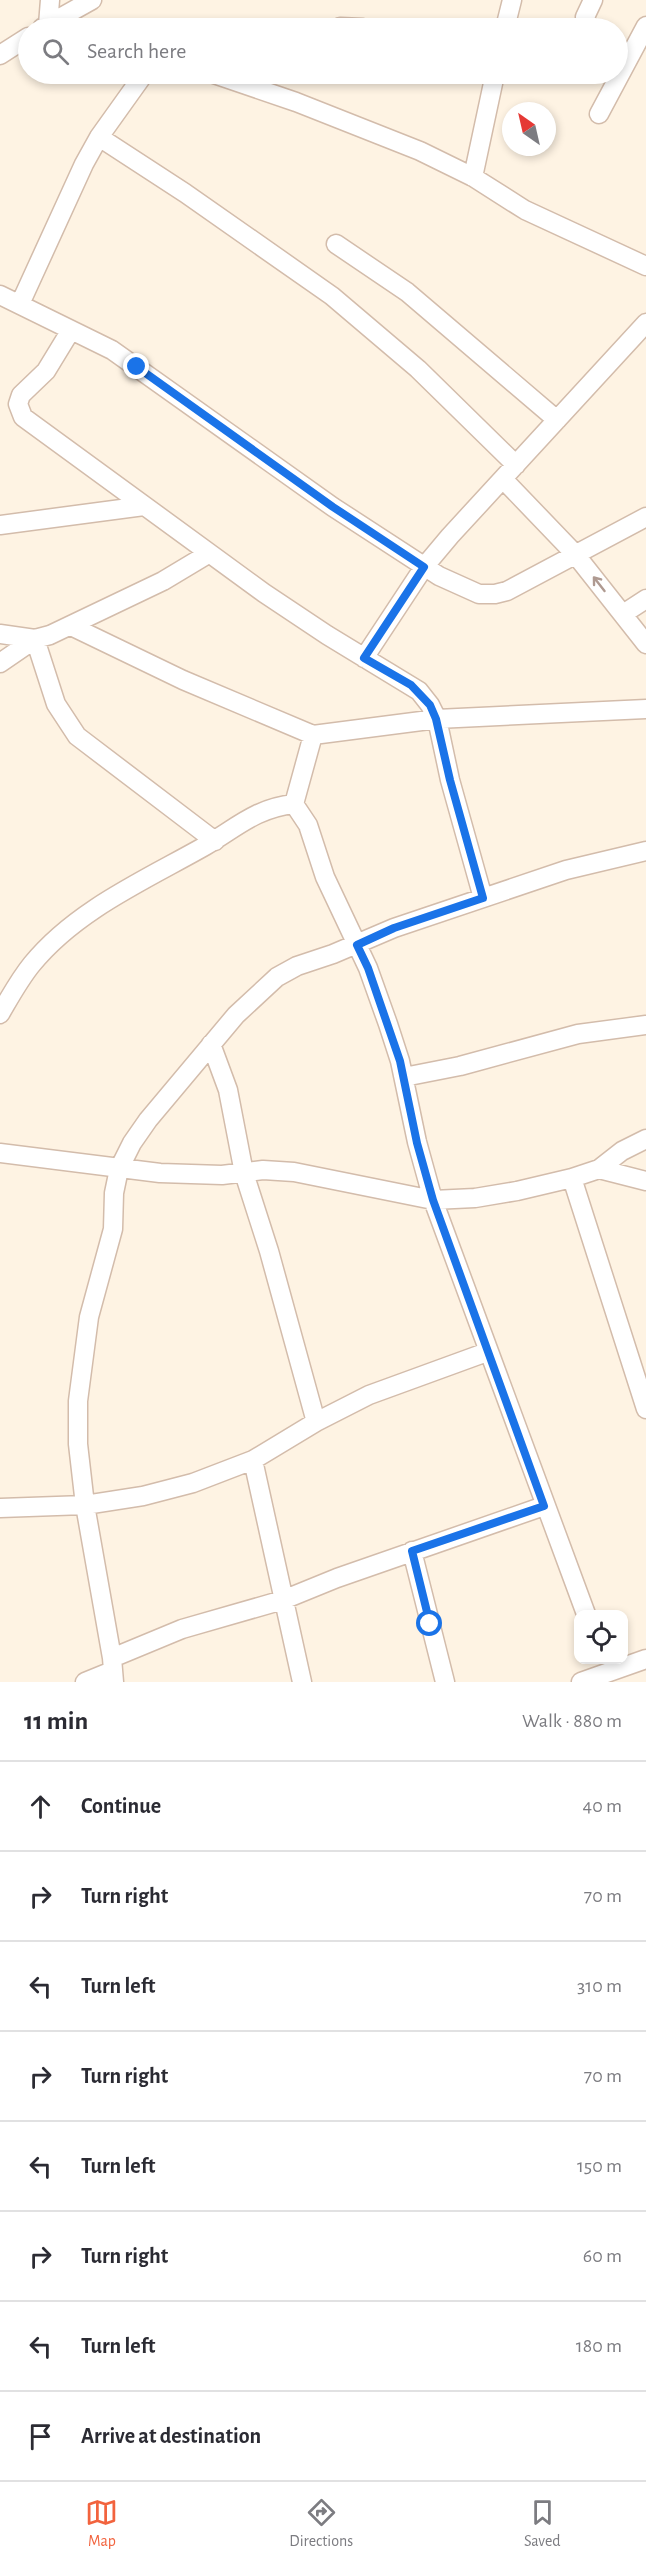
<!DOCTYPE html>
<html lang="en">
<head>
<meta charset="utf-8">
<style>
  :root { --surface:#fff; --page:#f2f2f3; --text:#2b2b33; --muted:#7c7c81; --line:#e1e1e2; --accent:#f2633e }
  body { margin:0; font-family:"Alegreya Sans",sans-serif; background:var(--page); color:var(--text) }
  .controls { position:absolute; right:18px; bottom:18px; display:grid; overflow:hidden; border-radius:12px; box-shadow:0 3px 9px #0003 }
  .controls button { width:54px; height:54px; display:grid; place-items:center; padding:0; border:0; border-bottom:2px solid var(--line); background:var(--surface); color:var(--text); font:30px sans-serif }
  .compass { position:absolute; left:502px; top:102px; width:54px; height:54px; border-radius:50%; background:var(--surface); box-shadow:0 3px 9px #0003; rotate:326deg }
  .stop { position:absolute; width:18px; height:18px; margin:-14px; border:4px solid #1a73e8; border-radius:50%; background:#fff }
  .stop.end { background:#1a73e8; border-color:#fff; box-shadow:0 2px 6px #0008 }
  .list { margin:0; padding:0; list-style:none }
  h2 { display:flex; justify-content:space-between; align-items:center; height:78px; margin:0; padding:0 24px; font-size:26px }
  h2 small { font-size:20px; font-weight:400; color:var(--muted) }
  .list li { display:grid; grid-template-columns:39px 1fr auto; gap:18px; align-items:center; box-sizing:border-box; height:90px; padding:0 24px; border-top:2px solid var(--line) }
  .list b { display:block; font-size:22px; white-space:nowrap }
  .list em { font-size:20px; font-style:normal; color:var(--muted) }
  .icon { flex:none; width:33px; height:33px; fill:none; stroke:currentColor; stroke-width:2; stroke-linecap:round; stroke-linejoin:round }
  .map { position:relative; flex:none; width:646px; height:1682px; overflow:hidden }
  .search { position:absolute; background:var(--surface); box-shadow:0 3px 9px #0003; left:18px; right:18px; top:18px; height:66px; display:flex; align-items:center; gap:15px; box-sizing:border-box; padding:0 21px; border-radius:33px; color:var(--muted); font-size:22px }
  .sheet { height:798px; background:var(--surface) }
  nav { display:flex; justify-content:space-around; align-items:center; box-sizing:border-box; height:84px; border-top:2px solid var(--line); background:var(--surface); font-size:16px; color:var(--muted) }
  nav a { display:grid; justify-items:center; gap:3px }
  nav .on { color:var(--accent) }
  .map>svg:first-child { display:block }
</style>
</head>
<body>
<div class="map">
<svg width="646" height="1682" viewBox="0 0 646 1682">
  <rect width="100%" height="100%" fill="#fef3e3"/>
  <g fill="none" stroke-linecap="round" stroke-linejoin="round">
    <defs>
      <path id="minor" d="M48,25L50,0
        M340,27L363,28
        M42,28L92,0
        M505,28L512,0
        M589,28L585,17L593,0
        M0,55L28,37
        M214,74L296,102L420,151L473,177L525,210L646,266
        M599,114L646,26
        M99,137L185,193L332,296L418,369L516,465
        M473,177L495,74
        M336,244L407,292L557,420
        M0,295L112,350L333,507L439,576L479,594H495L507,591L646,517
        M20,304L84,164L99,137L144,74
        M71,330L46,371L21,395L18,404L23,417L264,593L327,635L419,691L430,705L437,719L450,780L483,898
        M503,479L575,554L646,644
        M0,525L144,506
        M623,614L646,599
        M71,626L183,680L313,735L437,719L646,709
        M0,634L35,639L56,704L77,736L215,841
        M364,658L424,567L450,536L646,323
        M0,663L35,639L50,635L163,581L208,554
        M294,804L308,825L325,877L368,968L388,1024L400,1061L417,1142L433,1200L586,1614
        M0,1014C10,997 19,980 32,964C76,910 145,880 205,846C236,828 256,808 294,804L313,735
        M211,1044L228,1090L244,1173L269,1251L316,1422
        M404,1077L460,1066L578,1034L646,1025
        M0,1153L160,1173L222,1175L263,1170L294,1172L433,1200L475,1198L517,1191L572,1178L599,1169L622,1151L646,1139
        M599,1169L646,1181
        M572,1178L646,1409
        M253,1460L302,1682
        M0,1508L85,1505L143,1496L193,1483L253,1460L316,1422L369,1395L487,1352
        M412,1551L445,1682
        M112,1658L182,1629L283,1600L337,1578L544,1506
        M85,1682L112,1671
        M114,1682L112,1658L85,1505L78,1444V1401L89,1317L113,1229L114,1193L119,1169L132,1143L148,1120L236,1015L277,977L297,966L333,954L394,928L566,870L646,851
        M581,1682L646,1659"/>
    </defs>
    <!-- minor casing -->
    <use href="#minor" stroke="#d3bcab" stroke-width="21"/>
    <!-- minor -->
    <use href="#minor" stroke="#fff" stroke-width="18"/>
  </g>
  <!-- one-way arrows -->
  <defs><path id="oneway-shaft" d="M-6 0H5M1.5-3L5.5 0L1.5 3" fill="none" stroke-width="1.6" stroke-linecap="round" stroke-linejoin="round" transform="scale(1.5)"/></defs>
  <use stroke="#af9a91" href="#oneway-shaft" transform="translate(599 584) rotate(-128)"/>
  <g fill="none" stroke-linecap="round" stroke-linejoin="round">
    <!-- route -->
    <path stroke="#1a73e8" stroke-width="8" d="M137,367L333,507L424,567L364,658L411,685L430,705L436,719L450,780L483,898L394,928L357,945L368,968L400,1061L417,1143L433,1200L544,1506L412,1551L430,1624"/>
  </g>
</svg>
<div class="controls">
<button><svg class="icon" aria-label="locate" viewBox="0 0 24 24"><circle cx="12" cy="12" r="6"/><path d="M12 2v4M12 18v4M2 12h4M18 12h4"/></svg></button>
</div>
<svg class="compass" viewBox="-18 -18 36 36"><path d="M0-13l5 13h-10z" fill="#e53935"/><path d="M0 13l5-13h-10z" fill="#7c7c81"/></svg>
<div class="stop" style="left:430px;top:1624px"></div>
<div class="stop end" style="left:137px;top:367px"></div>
<div class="search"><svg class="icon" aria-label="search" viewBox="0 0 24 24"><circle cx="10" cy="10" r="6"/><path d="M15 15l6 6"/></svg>Search here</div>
</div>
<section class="sheet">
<h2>11 min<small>Walk · 880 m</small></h2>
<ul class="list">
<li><svg class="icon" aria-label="ahead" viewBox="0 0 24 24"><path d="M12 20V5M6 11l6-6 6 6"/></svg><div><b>Continue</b></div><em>40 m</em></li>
<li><svg class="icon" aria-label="right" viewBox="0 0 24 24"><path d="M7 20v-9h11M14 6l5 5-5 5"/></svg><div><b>Turn right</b></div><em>70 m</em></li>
<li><svg class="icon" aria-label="left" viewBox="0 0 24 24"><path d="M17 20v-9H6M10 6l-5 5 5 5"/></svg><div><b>Turn left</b></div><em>310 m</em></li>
<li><svg class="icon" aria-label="right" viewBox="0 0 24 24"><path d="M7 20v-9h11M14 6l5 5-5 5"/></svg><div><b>Turn right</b></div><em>70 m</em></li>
<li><svg class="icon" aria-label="left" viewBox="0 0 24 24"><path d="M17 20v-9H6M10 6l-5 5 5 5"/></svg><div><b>Turn left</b></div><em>150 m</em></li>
<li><svg class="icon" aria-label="right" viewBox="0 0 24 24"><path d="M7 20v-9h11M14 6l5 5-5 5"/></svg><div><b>Turn right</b></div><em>60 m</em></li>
<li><svg class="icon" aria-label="left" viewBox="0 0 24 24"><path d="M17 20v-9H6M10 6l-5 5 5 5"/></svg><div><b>Turn left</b></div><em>180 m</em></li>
<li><svg class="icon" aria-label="arrive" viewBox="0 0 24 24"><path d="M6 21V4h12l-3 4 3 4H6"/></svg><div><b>Arrive at destination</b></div></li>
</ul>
</section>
<nav>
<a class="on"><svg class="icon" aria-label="map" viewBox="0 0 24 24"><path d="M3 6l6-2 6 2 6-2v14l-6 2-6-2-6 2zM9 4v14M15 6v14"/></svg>Map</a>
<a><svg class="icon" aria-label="directions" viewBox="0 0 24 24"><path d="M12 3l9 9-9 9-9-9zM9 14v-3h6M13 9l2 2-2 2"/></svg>Directions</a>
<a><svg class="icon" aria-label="saved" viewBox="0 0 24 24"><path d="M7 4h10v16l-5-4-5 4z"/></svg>Saved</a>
</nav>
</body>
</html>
